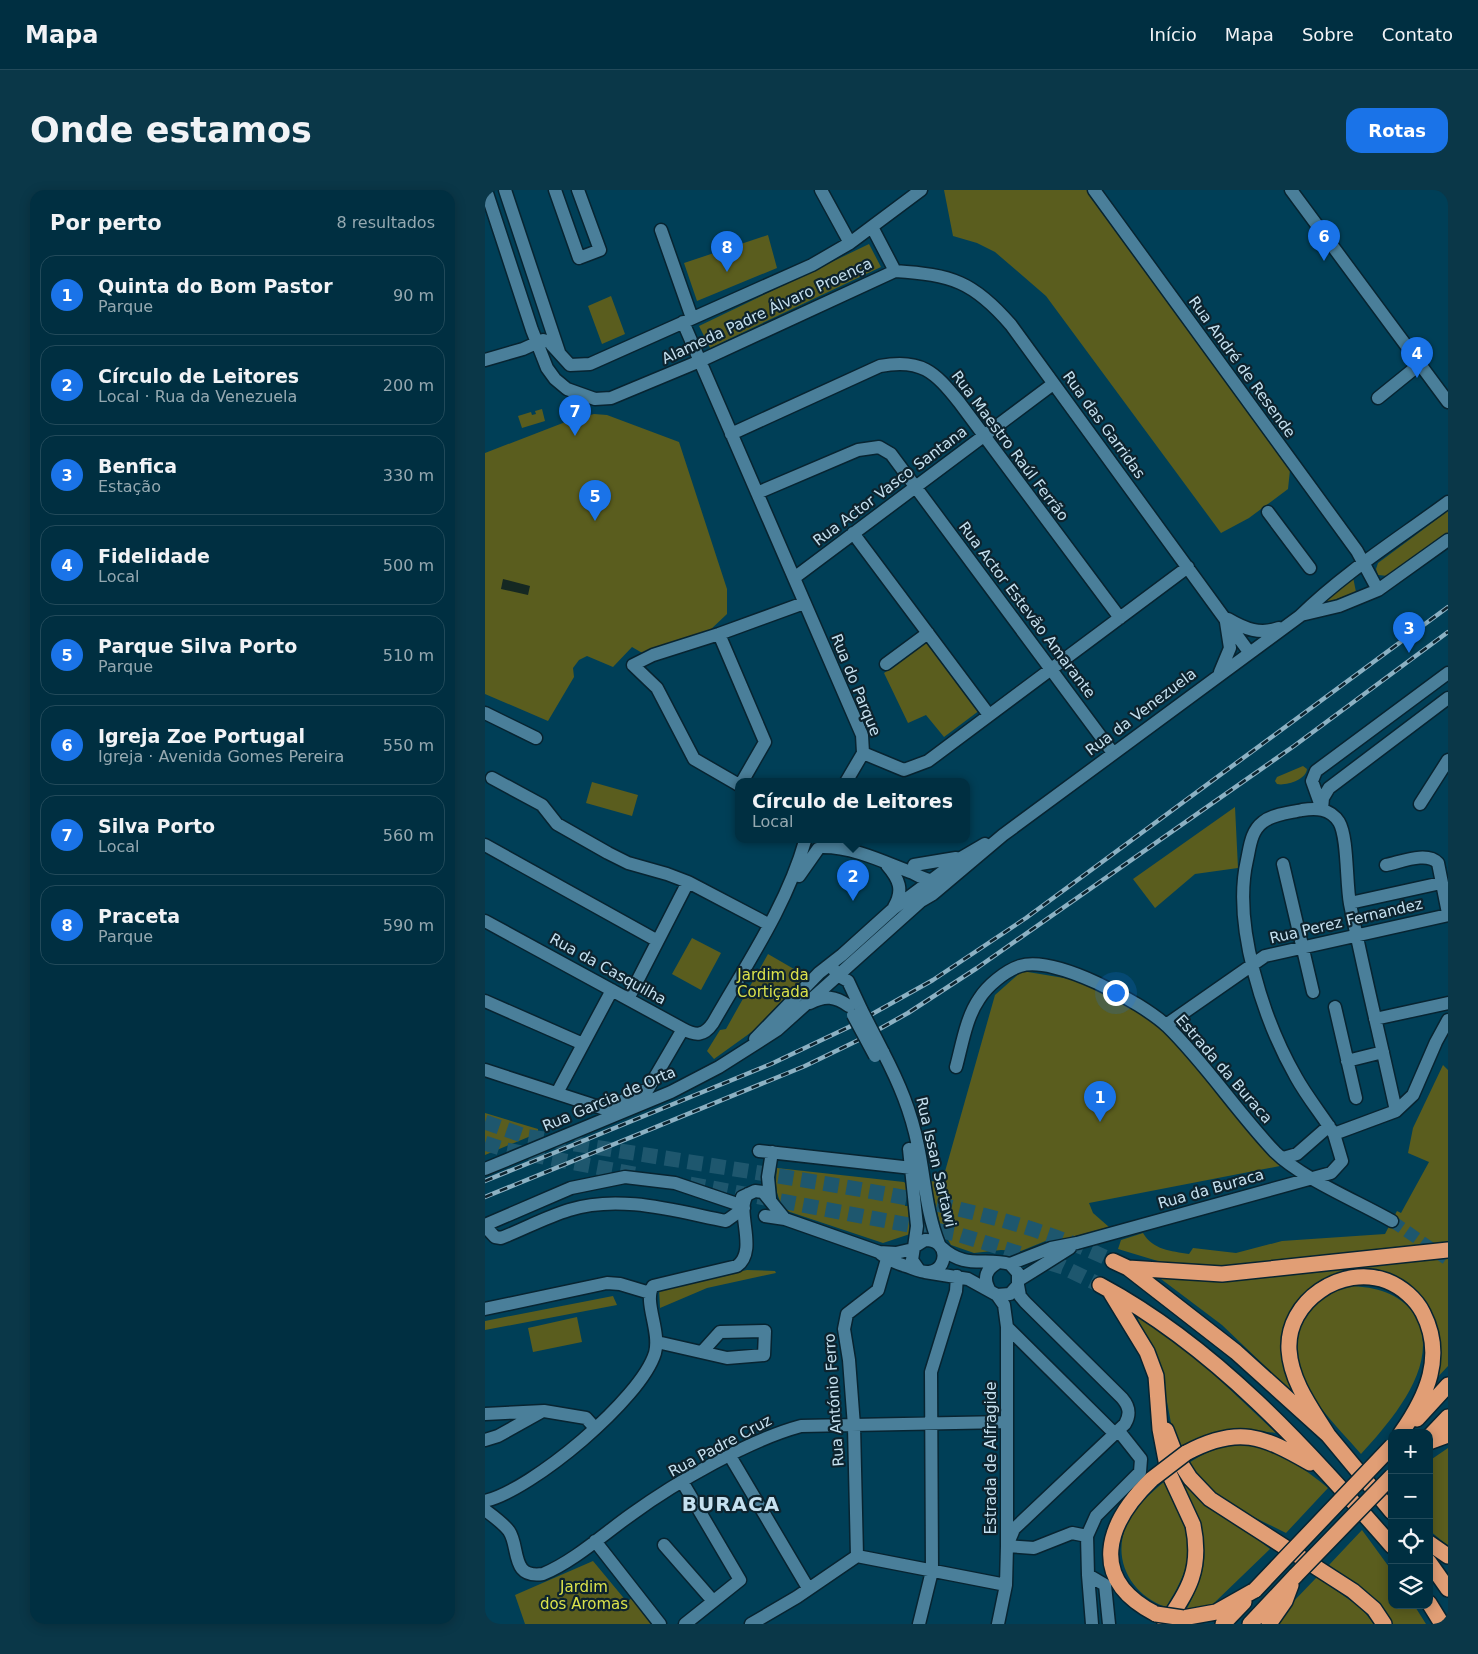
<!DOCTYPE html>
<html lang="pt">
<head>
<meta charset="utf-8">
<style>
  :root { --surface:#002f41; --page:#0a3748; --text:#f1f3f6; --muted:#95a9b1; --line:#224a5a; --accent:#1a73e8 }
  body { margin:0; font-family:"DejaVu Sans",sans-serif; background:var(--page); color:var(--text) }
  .controls { position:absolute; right:15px; bottom:15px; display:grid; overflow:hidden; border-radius:10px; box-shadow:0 2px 12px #0003 }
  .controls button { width:45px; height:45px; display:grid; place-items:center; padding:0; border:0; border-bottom:1px solid var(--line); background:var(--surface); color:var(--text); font:25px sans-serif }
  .you { position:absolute; left:630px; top:802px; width:18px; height:18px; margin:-12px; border:4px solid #fff; border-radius:50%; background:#1a73e8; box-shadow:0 0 0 8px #1a73e833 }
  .badge { display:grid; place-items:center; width:32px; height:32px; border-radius:50%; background:var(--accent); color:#fff; font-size:16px; font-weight:700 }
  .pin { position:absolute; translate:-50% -41px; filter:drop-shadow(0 1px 2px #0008) }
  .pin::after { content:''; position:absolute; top:26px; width:18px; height:15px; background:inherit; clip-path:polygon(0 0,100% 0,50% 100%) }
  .popup { position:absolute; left:250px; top:588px; width:235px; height:65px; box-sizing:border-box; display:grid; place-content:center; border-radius:10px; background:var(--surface); filter:drop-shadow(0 1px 4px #0005); font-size:16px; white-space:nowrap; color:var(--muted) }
  .popup b { font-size:19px; color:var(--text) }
  .popup::after { content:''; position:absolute; left:50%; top:100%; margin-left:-10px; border:10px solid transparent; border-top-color:var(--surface) }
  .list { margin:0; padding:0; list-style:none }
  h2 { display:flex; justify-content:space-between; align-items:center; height:65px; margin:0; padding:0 20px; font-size:21px }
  h2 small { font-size:16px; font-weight:400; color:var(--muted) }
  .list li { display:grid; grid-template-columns:32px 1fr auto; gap:15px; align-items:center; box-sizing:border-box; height:80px; margin:0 10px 10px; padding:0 10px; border:1px solid var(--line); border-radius:15px }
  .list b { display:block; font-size:19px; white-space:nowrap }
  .list p { margin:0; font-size:16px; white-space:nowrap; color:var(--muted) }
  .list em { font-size:16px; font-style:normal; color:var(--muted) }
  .icon { flex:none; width:28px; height:28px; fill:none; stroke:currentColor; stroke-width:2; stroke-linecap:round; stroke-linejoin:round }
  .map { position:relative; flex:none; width:963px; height:1434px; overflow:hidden; border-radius:15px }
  header { display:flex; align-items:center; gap:30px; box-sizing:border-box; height:70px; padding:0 25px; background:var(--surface); border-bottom:1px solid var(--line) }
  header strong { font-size:24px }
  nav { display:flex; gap:28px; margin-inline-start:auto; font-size:18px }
  .intro { display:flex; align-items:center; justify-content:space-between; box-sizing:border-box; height:120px; padding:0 30px }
  h1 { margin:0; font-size:35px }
  .button { padding:12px 22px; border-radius:15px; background:var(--accent); color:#fff; font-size:18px; font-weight:700 }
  main { display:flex; gap:30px; padding:0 30px }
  aside { flex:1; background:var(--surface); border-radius:15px; box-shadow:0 2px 12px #0003 }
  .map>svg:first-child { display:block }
</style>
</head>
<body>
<header>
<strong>Mapa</strong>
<nav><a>Início</a><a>Mapa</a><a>Sobre</a><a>Contato</a></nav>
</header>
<div class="intro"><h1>Onde estamos</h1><a class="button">Rotas</a></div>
<main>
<aside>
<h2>Por perto<small>8 resultados</small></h2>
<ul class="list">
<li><span class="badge">1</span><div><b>Quinta do Bom Pastor</b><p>Parque</p></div><em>90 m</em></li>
<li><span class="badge">2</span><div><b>Círculo de Leitores</b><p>Local · Rua da Venezuela</p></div><em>200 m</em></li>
<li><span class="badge">3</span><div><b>Benfica</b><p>Estação</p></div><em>330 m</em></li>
<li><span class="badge">4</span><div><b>Fidelidade</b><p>Local</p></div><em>500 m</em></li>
<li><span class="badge">5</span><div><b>Parque Silva Porto</b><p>Parque</p></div><em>510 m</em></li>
<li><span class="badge">6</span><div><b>Igreja Zoe Portugal</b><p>Igreja · Avenida Gomes Pereira</p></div><em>550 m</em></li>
<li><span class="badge">7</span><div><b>Silva Porto</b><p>Local</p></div><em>560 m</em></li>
<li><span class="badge">8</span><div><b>Praceta</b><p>Parque</p></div><em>590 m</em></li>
</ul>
</aside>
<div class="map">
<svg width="963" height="1434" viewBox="0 0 963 1434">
  <rect width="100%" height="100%" fill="#003f57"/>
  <!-- green -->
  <path fill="#5a5d1e" d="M459,0H603L805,280L803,299L764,328L736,343L561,106L510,62L492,53L468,46Z
    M283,45L292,78L212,111L199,73Z
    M384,54L396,77L225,158L214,136Z
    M126,106L140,144L117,154L103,116Z
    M57,219L60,231L37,238L33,226L46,222L47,225L51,224L50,221Z
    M109,224L122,225L194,252L242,399V424L223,442L159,464L147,457L128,477L102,466L94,470L88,478L89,487L63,531L0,504V263L83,231Z
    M963,321V343L903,386L893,385L891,379L893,373Z
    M868,387L871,402L833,416Z
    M443,450L495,520L459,547L441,525L423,533L399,483Z
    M818,576L822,579C821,590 801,596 792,594L790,591L792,587Z
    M107,592L153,605L147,626L101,613Z
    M750,617L753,678L710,684L670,718L648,689Z
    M207,748L236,763L216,800L187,784Z
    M283,764L321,786L268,841L229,869L222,861L235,840L241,839Z
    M537,781L585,789L612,796L631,806L679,839L795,976L604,1013L608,1023L624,1037L584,1048L563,1050L536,1061L516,1060L489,1063L466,1055L456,1038L445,991L457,992L510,805Z
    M958,875L963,880V1055L727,1077L676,1072L633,1059L636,1050L658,1043C668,1060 686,1061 704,1064L708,1058L751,1063L797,1051L900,1044L912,1021L916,1023L944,972L923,963L928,938Z
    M0,923L53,939V943L0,965Z
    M292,978L419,992L422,995L423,1007H420V1016H423L425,1044L398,1053L302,1021C290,1008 290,995 292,978Z
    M963,1067V1176L950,1190L954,1165L915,1092L830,1097L799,1168L807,1202L737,1135L676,1089L679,1083L737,1090L764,1089Z
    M262,1080L290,1081L291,1083L222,1098L175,1118L174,1099Z
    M866,1096C890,1097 915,1103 929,1124C959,1171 907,1230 876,1264C846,1229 781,1171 821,1123C834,1108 846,1099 866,1096Z
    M128,1106L132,1115L0,1140V1131Z
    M656,1125L717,1173L791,1243C753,1238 728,1241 693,1258L686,1233L676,1180L653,1129Z
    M92,1127L97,1152L48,1162L43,1138Z
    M754,1254C790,1257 816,1276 843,1298L801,1343L728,1307L701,1275C718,1263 733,1257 754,1254Z
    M963,1258V1356L944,1340V1271Z
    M697,1283L720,1309L785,1359L728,1414L718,1419L700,1422C735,1361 717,1340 689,1284Z
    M680,1291C706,1345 715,1364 681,1417C646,1405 626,1369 642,1334C650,1316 666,1303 680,1291Z
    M877,1340L907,1381V1415H929L941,1434H908C895,1407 867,1392 844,1375Z
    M108,1371L142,1412L148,1407L170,1434H40L30,1405Z
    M832,1387L876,1418L889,1434H793L807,1413Z"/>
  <!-- water -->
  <path fill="#152822" d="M18,389L45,396L43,405L16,399Z"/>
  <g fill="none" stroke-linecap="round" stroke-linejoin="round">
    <!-- minor-tunnel -->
    <path stroke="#1e576e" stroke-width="12" stroke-dasharray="12 6" stroke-linecap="butt" d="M907,1031L963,1070"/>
    <!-- highway-tunnel -->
    <path stroke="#1e576e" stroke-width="15" stroke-dasharray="15 8" stroke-linecap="butt" d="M0,932L40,946C129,960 218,974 306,988C415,1006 528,1023 628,1071
      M0,953L21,960L155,985
      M205,994L472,1044L578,1077L615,1095"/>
    <defs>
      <path id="minor" d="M1,0L47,140L62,178L70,189L82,199L110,209L126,208L215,171L410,81C467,85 488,91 526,135L764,462
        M20,0L74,162
        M70,0L94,68L115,60L93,0
        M336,0L365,53
        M609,0L872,361L893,400
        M806,0L963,212
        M387,37L410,81
        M176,40L207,128
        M198,132L377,545L378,563L361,592
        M0,170L38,159L58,150L64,152L85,175L105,174L327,75L365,53L436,0
        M893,208L935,174
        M246,244L395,176C436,168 450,182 474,212L635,428
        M272,303L373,260L394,257L406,264L628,563
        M783,322L825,378
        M368,343L504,525
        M309,388L568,194
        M816,425L854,416L893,400L963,350
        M743,429C760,439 775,445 794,438
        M234,444L280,552L257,592
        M401,474L443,443
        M735,482L745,458L741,432
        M0,523L51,548
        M378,563L419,580L443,571L703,377
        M7,588L57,615L72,634L123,663L143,673L182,684L203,692L283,734
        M254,595L209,569L172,498L148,475L168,465L234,444L319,413
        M935,614L963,570
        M837,619L827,591L831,581L963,483
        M837,619L838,608L844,598L963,508
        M0,655L171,750
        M338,657C369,657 399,672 428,683C435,687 442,690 450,691
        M798,674L828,802
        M402,675C414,689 419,700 409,717
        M429,675L471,668
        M901,675C916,672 942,661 953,673L963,723
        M314,686L333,659
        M865,713L956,693
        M0,731L198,839C211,846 219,846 228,833C261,775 302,715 320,651
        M348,778L352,785L363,791L377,821
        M143,809L203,692
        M0,811L98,854
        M325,813C340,805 350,806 364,816
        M850,817L871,908
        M890,829L963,813
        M681,835L780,766L963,725
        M270,849L334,783L357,765L408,719L476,668L500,654
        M398,862C414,893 426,921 433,956C440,989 441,1022 454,1054
        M862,871L898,862
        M471,877C477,855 481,828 494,809C502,796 520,781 535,776C570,765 656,812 682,836C721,874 752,922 790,962C816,988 874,1012 907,1031
        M0,880L120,919L163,899L198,839
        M72,903L127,800
        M849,944C837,925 822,907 811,887C779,831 747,735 762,670C765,656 766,641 778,632C788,624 804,623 817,620C831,618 845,618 854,632C863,647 861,693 865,714C879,783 896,852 911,921
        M424,959L432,1036L429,1057
        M274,961L427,978
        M798,968L812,964L844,936
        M0,979L186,902L234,877L292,840L436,711L448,704L518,645L815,426C860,382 913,349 963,312
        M257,1007L270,1001L278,1002L300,1029
        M285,1008L283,987L287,962
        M280,1026L300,1029L394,1062L411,1063L428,1059
        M0,1035L86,998L140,987L190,993L258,1016
        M0,1036L10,1047L16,1048C39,1039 61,1027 84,1020C135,1004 190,1021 241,1031L259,1018
        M396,1064C403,1070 411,1073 421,1076C428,1078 436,1083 444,1082C464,1080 464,1049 440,1050L429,1057L427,1070L434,1080
        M525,1074L566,1058L592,1053L846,983L857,971L849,944L911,921L928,905L951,852L963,830
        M440,1082L483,1089L512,1105L525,1104L533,1095V1083L525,1074C498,1067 481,1080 456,1057
        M534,1090L585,1058
        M505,1101C498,1089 500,1080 512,1073
        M512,1105L519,1115L522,1137V1356L521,1395L513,1434
        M0,1119L122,1093L135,1094L165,1103
        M522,1137L626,1240L637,1245L656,1269L655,1282L611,1326L602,1346L603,1385
        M172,1152L242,1168L279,1165L280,1141L235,1142L217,1162
        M0,1224L59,1221L101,1228L110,1238
        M0,1250L13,1246L56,1222
        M245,1266L323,1398
        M198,1293L255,1390L200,1434
        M0,1311C47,1300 156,1209 170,1163C176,1141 158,1111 168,1096L252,1076C274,1060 249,1020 263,1004
        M0,1320C8,1326 18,1333 24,1341C35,1357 25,1389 58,1384C88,1372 120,1343 147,1324C191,1292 264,1250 316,1236L521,1232
        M110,1351L175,1434
        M179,1355L228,1411
        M522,1356L529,1339L640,1234C646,1224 644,1216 637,1208L540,1112L535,1106L533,1095
        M522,1356L549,1358L587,1343L602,1346
        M372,1366L369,1236L364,1170L359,1139L362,1124L393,1100L402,1069
        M372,1366L521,1395
        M266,1434L312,1407L372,1366
        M434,1434L447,1381L446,1182L471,1101L472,1086
        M607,1434L603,1385L620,1395L624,1434"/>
      <path id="highway" d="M628,1071L643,1078L751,1162L843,1245L907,1322
        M643,1078L737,1084L963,1060
        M615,1095C731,1157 821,1258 907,1356
        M626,1103L662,1162L671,1186L675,1239L683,1281L708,1335C717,1378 704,1401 680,1434
        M932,1229L963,1195
        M681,1240L691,1266L705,1288L725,1309L868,1401L889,1419L899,1434
        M843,1245C827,1219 806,1192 804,1160C801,1111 857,1074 902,1091C917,1097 931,1109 938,1123C960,1166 942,1206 916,1243
        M944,1247L963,1227
        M944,1252L963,1245
        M701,1263C753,1235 778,1246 825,1273
        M667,1289C621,1333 602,1389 671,1424
        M944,1353L963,1366
        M944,1372L963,1399
        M944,1413L957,1434
        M698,1428L731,1422L770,1400
        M738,1434L759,1412
        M765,1434L811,1385
        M784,1434L800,1411L806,1395"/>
    </defs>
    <!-- minor casing -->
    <use href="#minor" stroke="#072431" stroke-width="15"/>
    <!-- highway casing -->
    <use href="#highway" stroke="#072431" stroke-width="18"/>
    <!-- minor -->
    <use href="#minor" stroke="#4a7f9a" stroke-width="12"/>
    <!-- highway -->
    <use href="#highway" stroke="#e19e75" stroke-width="15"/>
    <defs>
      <path id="rail" d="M0,991L286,874L364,837L448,790L541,728L963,417
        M0,1007L320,876L382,846L423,823L492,778L809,556L963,442"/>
    </defs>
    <!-- rail casing -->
    <use href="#rail" stroke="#8cb1c3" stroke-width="4.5"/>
    <!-- rail -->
    <use href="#rail" stroke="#0d232e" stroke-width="2.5" stroke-dasharray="8" stroke-linecap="butt"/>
    <defs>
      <path id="minor-bridge" d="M377,821L398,862
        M368,825L390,866"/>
      <path id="highway-bridge" d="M667,1289L701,1263
        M811,1385L907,1286
        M770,1400L907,1256
        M671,1424L698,1428"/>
    </defs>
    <!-- minor-bridge casing -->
    <use href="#minor-bridge" stroke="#072431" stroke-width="15" stroke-linecap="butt"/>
    <!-- highway-bridge casing -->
    <use href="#highway-bridge" stroke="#072431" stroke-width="18" stroke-linecap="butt"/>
    <!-- minor-bridge -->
    <use href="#minor-bridge" stroke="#4a7f9a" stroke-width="12"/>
    <!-- highway-bridge -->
    <use href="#highway-bridge" stroke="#e19e75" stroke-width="15"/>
  </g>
  <g text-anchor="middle" stroke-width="4.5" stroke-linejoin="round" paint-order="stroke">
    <!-- street labels -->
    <g font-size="15" fill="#c6e1f0" stroke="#0d232e">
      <text transform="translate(282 121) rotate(-25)" y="5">Alameda Padre Álvaro Proença</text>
      <text transform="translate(757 177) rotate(54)" y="5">Rua André de Resende</text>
      <text transform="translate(619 235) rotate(54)" y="5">Rua das Garridas</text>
      <text transform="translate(525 256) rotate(53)" y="5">Rua Maestro Raúl Ferrão</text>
      <text transform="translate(405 296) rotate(-37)" y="5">Rua Actor Vasco Santana</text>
      <text transform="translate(542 420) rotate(53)" y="5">Rua Actor Estevão Amarante</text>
      <text transform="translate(371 495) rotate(68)" y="5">Rua do Parque</text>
      <text transform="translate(656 522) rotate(-37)" y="5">Rua da Venezuela</text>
      <text transform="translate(861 731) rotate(-13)" y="5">Rua Perez Fernandez</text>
      <text transform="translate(123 779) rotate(29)" y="5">Rua da Casquilha</text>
      <text transform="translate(739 879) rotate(49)" y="5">Estrada da Buraca</text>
      <text transform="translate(124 909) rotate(-23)" y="5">Rua Garcia de Orta</text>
      <text transform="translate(451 972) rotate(77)" y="5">Rua Issan Sartawi</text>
      <text transform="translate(726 999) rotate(-16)" y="5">Rua da Buraca</text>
      <text transform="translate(349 1210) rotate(-94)" y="5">Rua António Ferro</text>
      <text transform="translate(235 1256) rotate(-28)" y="5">Rua Padre Cruz</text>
      <text transform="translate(506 1268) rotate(-90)" y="5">Estrada de Alfragide</text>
    </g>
    <!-- park labels -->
    <g font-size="15" fill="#dbe24b" stroke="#0d232e">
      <text x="288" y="790">Jardim da<tspan x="288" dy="17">Cortiçada</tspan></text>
      <text x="99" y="1402">Jardim<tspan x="99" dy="17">dos Aromas</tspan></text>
    </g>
    <!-- district labels -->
    <g font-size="20" font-weight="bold" letter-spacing="1" fill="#c6e1f0" stroke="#0d232e">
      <text x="246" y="1321">BURACA</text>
    </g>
  </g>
</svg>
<div class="controls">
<button>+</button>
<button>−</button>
<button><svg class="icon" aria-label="locate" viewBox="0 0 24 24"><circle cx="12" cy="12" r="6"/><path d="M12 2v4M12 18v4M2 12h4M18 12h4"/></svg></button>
<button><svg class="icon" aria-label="layers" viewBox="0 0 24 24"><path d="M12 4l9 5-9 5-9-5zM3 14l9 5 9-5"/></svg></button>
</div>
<div class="you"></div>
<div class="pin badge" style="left:615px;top:932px">1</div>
<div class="pin badge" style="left:368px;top:711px">2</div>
<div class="popup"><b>Círculo de Leitores</b>Local</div>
<div class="pin badge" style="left:924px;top:463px">3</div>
<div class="pin badge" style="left:932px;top:188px">4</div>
<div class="pin badge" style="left:110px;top:331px">5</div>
<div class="pin badge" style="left:839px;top:71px">6</div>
<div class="pin badge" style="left:90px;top:246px">7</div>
<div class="pin badge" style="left:242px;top:82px">8</div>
</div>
</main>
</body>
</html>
